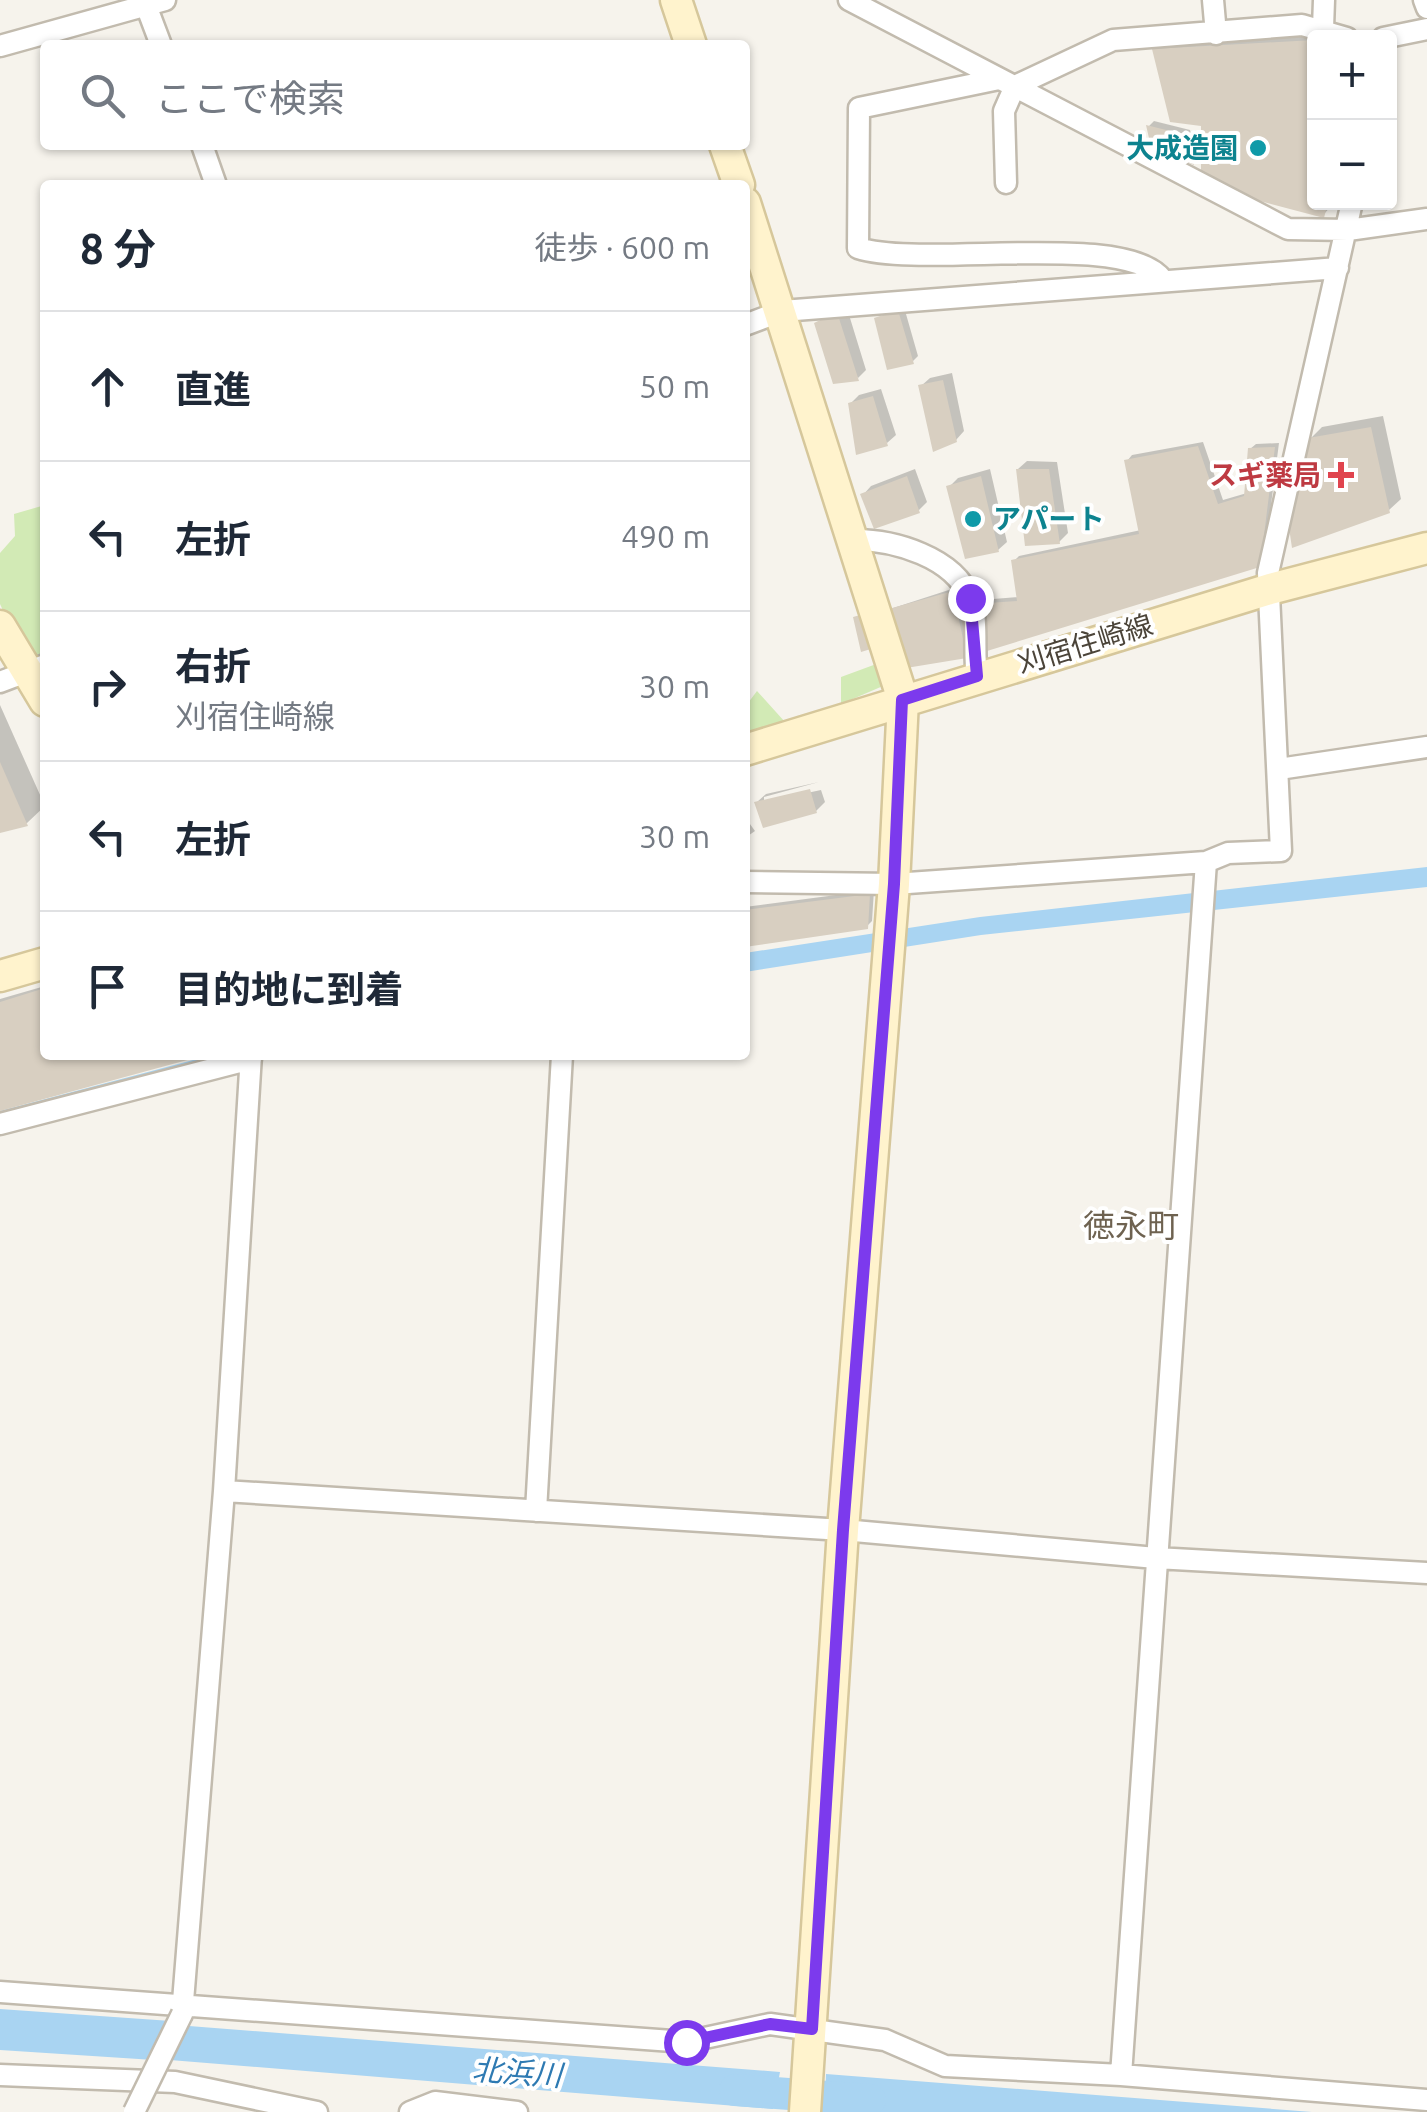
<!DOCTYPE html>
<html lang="ja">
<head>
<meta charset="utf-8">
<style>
  :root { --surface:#fff; --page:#f2f2f3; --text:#1f2937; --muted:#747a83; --line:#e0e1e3 }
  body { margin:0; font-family:Ubuntu,"Noto Sans JP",sans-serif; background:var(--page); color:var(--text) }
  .controls { position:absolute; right:30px; top:30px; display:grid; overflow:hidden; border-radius:10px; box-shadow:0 2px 8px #0004 }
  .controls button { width:90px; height:90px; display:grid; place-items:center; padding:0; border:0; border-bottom:2px solid var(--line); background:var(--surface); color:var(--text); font:50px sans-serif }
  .stop { position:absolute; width:30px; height:30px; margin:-22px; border:8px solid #7c3aed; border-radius:50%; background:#fff }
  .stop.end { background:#7c3aed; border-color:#fff; box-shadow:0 2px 10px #0008 }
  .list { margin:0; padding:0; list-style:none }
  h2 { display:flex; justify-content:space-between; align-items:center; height:130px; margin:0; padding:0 40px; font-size:42px }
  h2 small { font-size:32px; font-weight:400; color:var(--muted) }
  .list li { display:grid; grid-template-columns:65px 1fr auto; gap:30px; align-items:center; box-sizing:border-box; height:150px; padding:0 40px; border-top:2px solid var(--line) }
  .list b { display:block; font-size:38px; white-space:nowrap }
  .list p { margin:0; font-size:32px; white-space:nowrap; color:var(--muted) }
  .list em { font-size:32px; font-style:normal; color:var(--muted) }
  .icon { flex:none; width:55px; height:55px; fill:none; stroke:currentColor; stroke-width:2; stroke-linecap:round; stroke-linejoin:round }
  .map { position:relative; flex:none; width:1427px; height:2112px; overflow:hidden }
  .search { position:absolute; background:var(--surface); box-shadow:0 2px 8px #0004; left:40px; top:40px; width:710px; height:110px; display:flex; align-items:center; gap:25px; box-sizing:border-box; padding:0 35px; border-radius:10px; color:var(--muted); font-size:38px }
  .panel { position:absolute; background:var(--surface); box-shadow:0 2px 8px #0004; left:40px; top:180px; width:710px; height:880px; border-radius:10px }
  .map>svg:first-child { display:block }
</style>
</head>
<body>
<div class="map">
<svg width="1427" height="2112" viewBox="0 0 1427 2112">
  <rect width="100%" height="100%" fill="#f6f3ec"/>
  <!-- green -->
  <path fill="#d2eab5" d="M45,505V659L24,656L0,604V553L15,536L14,514Z
    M879,663L883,686L841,704V677Z
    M757,691L785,722L745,735V707Z"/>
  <!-- water -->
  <path fill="#a9d4f2" d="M1427,867V887L981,935L745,972V953L980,917Z
    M212,1055H259L0,1121V1111Z
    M0,2009L171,2021L154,2060L0,2050Z
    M189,2026L780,2072L773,2109L170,2060Z
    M826,2074L1312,2112H825Z"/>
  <!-- shadow -->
  <path fill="#0003" d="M1335,29L1314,38V202H1335L1323,215L1203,123L1155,50L1167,38Z
    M1154,121L1190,130L1198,157L1193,162L1153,145L1149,126Z
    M846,305L866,370L858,378L817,324Z
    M904,307L918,356L913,361L877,319Z
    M952,373L964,431L956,440L921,386L930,378Z
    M881,389L896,435L887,443L850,404L859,395Z
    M1383,416L1401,499L1389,510L1310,439L1322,427Z
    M1203,442L1223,500L1247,493L1250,449L1256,444L1279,443L1264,559L988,648L981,600L1019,597L1014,561L1019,556L1141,530L1127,461L1132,455Z
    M1027,461L1057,462L1068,533L1059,542L1018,469Z
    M915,469L927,502L918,511L863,495L871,486Z
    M990,469L1007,542L998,550L949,487L958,478Z
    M958,587L971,651L966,656L887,610Z
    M0,705L45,806L27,823L0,830Z
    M819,782L764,797V802L821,790L825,802L816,811L757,802L766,794Z
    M745,817L755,831L745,838Z
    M874,890L872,921L866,927L745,944V907Z
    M45,986V1055H197L0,1108V999Z"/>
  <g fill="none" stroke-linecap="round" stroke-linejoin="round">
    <!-- river -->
    <path stroke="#a9d4f2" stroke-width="32" d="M735,2090L870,2100"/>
  </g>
  <!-- building -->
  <path fill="#d8cfc1" d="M1314,40V202H1328L1324,218L1256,200L1201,171V126L1170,122L1152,49Z
    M1146,125L1186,135L1194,165L1151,147Z
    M898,310L914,364L887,370L874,318Z
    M837,312L859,381L833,384L814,323Z
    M943,380L957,442L933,452L918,385Z
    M873,396L888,446L856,455L848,403Z
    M1371,427L1390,513L1292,548L1288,521L1308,438Z
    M1198,446L1218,504L1244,496L1248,448L1275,447L1260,567L987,651L973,604L1017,601L1011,560L1139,534L1124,460Z
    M1016,469H1049L1060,544L1025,546Z
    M907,476L920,513L874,529L860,494Z
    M981,476L999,552L965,559L946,486Z
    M953,591L967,658L900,669L885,610Z
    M864,614L874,648L861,652L853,617Z
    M0,762L28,826L0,833Z
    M810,789L817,813L763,828L754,802Z
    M870,894L868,929L745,947V910Z
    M45,988V1055L202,1056L0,1111V1002Z"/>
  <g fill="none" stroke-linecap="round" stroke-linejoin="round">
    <defs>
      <path id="street" d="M144,0L161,45
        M849,0L1288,229L1348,230L1427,219
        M1213,0L1216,34
        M1424,0L1427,8
        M1323,28L1324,0
        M1383,38L1427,29
        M0,46L165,0
        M999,79L859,108L858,248C923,269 1128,230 1163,280
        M202,145L216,185
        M1006,183L1004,111L1015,86L1113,40L1302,25L1347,38
        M745,325L782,311L1338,268
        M855,540C894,540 954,557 970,598C979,620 973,653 977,676
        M0,682L45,665
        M1279,769L1427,747
        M745,882L894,884L1206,862L1228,853L1281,851L1268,573L1352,202
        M0,1124L251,1059
        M224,1491L843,1530L1156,1558L1427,1573
        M536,1511L562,1055
        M0,1992L686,2042L770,2024L885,2040L945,2066L1121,2075L1427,2100
        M182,2014L224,1491L251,1055
        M0,2075L175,2082L317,2112
        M1121,2075L1206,862
        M410,2112L435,2102L517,2112"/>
      <path id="secondary" d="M676,0L691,45
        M725,145L739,185
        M745,203L903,700L894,884L843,1530L805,2112
        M0,626L45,701
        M745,750L1270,589L1427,548
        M0,976L45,963"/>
    </defs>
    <!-- street casing -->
    <use href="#street" stroke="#c2bbae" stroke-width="25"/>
    <!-- secondary casing -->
    <use href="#secondary" stroke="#d6c79b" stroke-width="35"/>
    <!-- street -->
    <use href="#street" stroke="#fff" stroke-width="20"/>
    <!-- secondary -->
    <use href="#secondary" stroke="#fff3cd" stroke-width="30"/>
    <defs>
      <path id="street-bridge" d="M134,2112L182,2014"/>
    </defs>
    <!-- street-bridge casing -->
    <use href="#street-bridge" stroke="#c2bbae" stroke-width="25" stroke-linecap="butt"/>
    <!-- street-bridge -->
    <use href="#street-bridge" stroke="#fff" stroke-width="20"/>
  </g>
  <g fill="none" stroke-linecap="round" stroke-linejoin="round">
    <!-- route -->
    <path stroke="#7c3aed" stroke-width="12" d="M686,2042L770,2024L812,2029L843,1530L894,884L902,700L977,676L970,598"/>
  </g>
  <!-- markers -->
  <g fill="#0f9aa8" stroke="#fff" stroke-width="4">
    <circle cx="1258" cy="148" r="10"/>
    <circle cx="973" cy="519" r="10"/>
  </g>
  <path fill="#e0444e" stroke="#fff" stroke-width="4" d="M1336 460h10v10h10v10h-10v10h-10v-10h-10v-10h10z"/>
  <g text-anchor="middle" stroke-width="8" stroke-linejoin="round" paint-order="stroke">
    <!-- culture labels -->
    <g font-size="28" font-weight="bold" fill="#0d838f" stroke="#fff" text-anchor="end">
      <text x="1238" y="158">大成造園</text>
      <text x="993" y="529" text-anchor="start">アパート</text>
    </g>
    <!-- health labels -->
    <g font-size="28" font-weight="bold" fill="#be3a42" stroke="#fff" text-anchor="end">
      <text x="1321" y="485">スギ薬局</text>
    </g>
    <!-- street labels -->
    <g font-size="28" fill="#4b4439" stroke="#fff">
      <text transform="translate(1085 644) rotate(-17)" y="10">刈宿住崎線</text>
    </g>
    <!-- water labels -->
    <g font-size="30" font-style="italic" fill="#2e7ab2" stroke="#fff">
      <text transform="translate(517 2073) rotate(4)" y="10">北浜川</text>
    </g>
    <!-- quarter labels -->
    <g font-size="32" fill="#6e6250" stroke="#fff">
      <text x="1131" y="1237">徳永町</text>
    </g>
  </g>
</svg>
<div class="controls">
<button>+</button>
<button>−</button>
</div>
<div class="stop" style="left:686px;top:2042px"></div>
<div class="stop end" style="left:970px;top:598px"></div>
<div class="search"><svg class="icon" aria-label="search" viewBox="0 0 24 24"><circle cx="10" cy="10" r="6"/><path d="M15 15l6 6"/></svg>ここで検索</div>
<section class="panel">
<h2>8 分<small>徒歩 · 600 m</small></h2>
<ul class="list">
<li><svg class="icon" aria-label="ahead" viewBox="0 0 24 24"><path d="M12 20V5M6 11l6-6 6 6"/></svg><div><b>直進</b></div><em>50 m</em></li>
<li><svg class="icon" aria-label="left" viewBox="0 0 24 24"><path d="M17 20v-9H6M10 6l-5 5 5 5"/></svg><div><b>左折</b></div><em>490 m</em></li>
<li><svg class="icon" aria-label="right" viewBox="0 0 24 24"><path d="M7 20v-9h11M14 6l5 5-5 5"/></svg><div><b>右折</b><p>刈宿住崎線</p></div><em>30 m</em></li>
<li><svg class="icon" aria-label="left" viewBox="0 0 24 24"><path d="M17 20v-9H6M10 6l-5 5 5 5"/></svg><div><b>左折</b></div><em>30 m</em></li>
<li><svg class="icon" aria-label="arrive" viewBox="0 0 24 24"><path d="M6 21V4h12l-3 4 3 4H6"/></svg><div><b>目的地に到着</b></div></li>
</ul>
</section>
</div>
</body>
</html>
